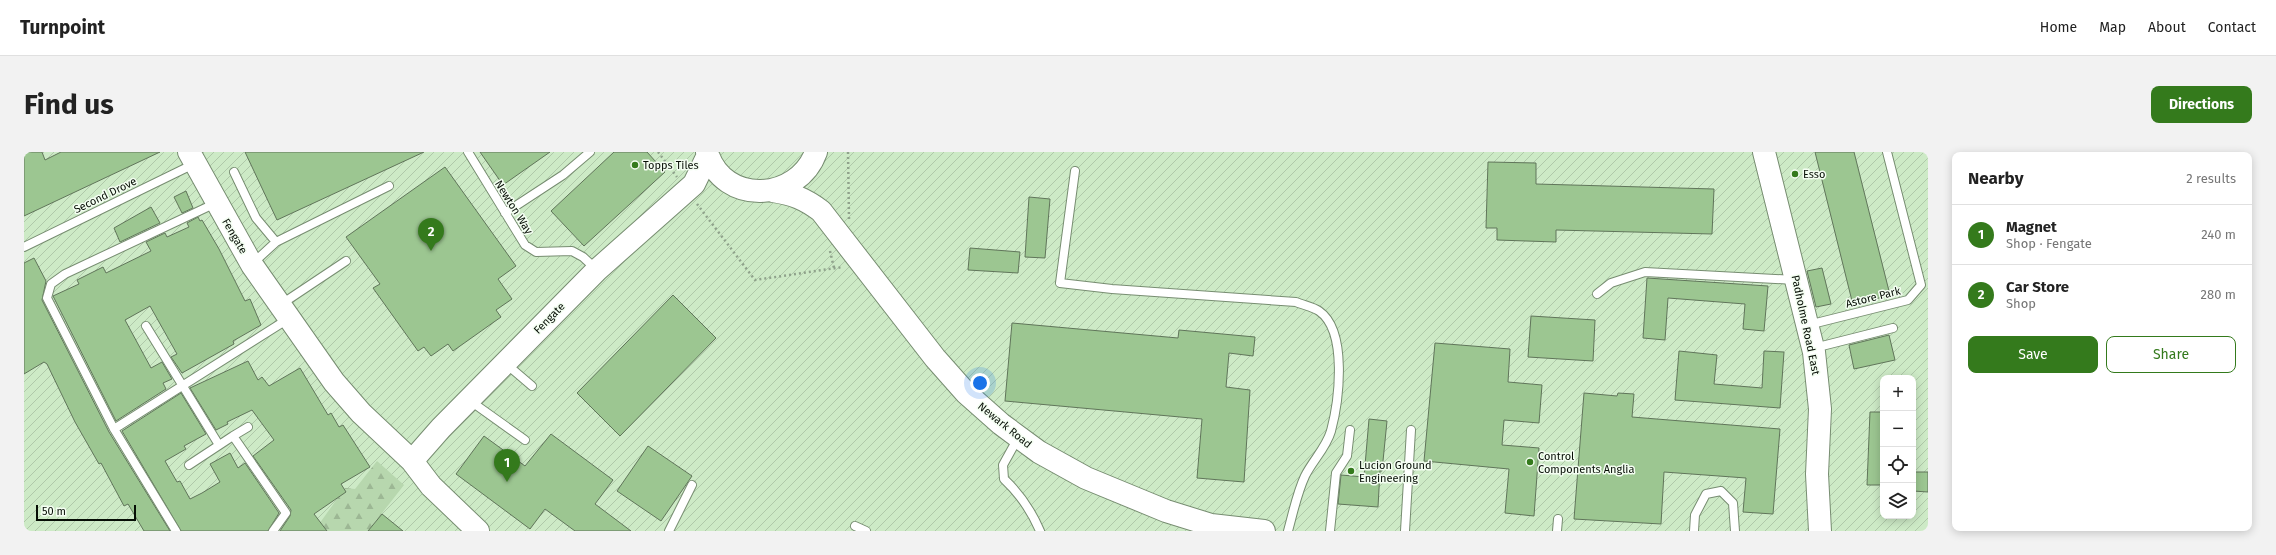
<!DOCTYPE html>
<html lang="en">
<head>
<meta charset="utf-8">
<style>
  :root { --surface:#fff; --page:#f2f2f2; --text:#222; --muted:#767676; --line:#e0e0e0; --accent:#347a1c }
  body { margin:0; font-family:"Fira Sans",sans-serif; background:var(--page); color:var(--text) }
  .controls { position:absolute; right:12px; bottom:12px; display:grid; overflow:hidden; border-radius:8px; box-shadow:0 2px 10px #0003 }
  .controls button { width:36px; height:36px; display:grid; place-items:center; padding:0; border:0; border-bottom:1px solid var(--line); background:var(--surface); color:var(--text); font:20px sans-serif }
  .scale { position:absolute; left:12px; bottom:10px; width:100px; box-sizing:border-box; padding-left:4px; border:2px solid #060e05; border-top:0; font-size:11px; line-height:14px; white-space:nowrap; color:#060e05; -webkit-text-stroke:3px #f4fef2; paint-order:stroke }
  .you { position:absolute; left:956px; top:231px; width:14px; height:14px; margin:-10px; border:3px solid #fff; border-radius:50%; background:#1a73e8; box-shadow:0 0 0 6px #1a73e833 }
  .badge { display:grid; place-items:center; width:26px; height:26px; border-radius:50%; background:var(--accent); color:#fff; font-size:13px; font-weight:700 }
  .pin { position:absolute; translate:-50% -33px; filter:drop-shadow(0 1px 2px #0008) }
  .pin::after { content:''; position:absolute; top:21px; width:14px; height:12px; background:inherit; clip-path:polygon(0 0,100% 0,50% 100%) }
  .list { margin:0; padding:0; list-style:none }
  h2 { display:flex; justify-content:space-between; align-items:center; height:52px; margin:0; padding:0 16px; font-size:17px }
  h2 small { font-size:13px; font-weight:400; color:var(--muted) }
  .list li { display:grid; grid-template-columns:26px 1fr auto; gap:12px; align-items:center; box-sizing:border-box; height:60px; padding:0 16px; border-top:1px solid var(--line) }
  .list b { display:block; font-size:15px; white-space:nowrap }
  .list p { margin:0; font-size:13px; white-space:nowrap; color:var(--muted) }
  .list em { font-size:13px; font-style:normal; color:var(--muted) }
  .actions { display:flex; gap:8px; padding:12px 16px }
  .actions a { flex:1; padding:9px 0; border:1px solid var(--accent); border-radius:8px; text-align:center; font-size:14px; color:var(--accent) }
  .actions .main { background:var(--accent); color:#fff }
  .icon { flex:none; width:22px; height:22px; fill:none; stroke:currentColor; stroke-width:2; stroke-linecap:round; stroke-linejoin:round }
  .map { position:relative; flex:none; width:1904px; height:379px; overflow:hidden; border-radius:8px }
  header { display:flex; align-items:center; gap:24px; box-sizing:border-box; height:56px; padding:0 20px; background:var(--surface); border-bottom:1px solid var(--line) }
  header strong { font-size:19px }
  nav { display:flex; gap:22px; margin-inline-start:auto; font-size:14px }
  .intro { display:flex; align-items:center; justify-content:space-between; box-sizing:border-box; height:96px; padding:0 24px }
  h1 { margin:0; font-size:28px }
  .button { padding:10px 18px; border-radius:8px; background:var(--accent); color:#fff; font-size:14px; font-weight:700 }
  main { display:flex; gap:24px; padding:0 24px }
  aside { flex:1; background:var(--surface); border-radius:8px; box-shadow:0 2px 10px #0003 }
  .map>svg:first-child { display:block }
</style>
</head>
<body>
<header>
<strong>Turnpoint</strong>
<nav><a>Home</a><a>Map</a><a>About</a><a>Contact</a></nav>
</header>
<div class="intro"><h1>Find us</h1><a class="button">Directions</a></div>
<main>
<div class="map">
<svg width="1904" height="379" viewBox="0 0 1904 379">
  <defs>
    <pattern id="industrial-furrows" width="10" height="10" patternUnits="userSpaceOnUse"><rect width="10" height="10" fill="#cdeac6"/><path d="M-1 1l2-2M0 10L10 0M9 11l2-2" fill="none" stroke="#afc8a9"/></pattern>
    <pattern id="forest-firs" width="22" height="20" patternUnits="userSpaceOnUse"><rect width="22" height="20" fill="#b7d7ae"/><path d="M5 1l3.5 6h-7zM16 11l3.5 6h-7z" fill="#9cb794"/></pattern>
  </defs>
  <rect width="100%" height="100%" fill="#ddf6d7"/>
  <!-- industrial -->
  <path fill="url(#industrial-furrows)" fill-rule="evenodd" d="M0,0H1904V379H0ZM1859,226H1889V364H1859Z"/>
  <!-- forest -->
  <path fill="url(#forest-firs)" d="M353,309L380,333L344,379H290L321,336L331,337Z"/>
  <!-- building -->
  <path fill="#9cc691" stroke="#60755a" d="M0,0H18L21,8L37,0H136L0,64Z
    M221,0H400L253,68Z
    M456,0H526L479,33Z
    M590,0H623L641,20L560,94L527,59Z
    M1791,0H1830L1866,143L1829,153Z
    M1464,10L1512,11V32L1690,37L1688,82L1532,78V90L1473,88V76H1462Z
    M421,15L492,114L474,127L488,147L472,158L477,165L429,199L424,192L407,204L400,195L394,199L349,136L356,132L322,85Z
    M162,39L169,56L158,61L150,45Z
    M1005,45L1026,47L1021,106L1001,105Z
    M127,55L136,71L96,90L90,76Z
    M174,65L176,69L178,68L195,97L221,149L226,147L237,173L209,189L210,192L158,221L147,205L153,202L126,154L101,168L127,216L138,210L148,227L139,231L142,237L92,269L29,144L55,132L53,128L79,115L82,121L127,99L122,90L141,81L143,85L165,75L163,71Z
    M946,96L996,100L994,121L944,118Z
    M10,106L22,129L18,148L85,280L146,379H120L104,352L100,354L77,311L75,312L51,270L23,212L20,210L0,222V111Z
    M1798,116L1807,152L1792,155L1783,119Z
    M1623,126L1744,134L1740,179L1719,177L1721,152L1644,146L1641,188L1619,186Z
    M649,143L692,186L596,284L553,241Z
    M1507,164L1571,168L1569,209L1504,205Z
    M988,171L1154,186L1155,178L1231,185L1229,204L1205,201L1202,235L1226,238L1220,330L1173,326L1178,267L981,249Z
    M1865,183L1871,208L1830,217L1825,193Z
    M1411,191L1486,197L1484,230L1518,233L1515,271L1480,268L1478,293L1515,296L1510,364L1481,361L1485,317L1400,309Z
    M1655,199L1693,203L1690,232L1738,236L1740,199L1760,200L1756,256L1651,248Z
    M224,209L234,228L238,225L245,234L276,216L304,263L307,261L315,275L319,273L346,315L317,332L322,340L290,362L303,379H256L266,364L267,358L229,304L250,288L228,258L203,270L204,272L192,278L166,236Z
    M157,241L182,282L160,294L162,297L141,309L153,330L156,329L166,347L178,341L196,330L186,312L206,301L214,316L221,311L255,361L244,379H157L98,279Z
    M1560,241L1593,244L1594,241L1610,242L1608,265L1756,277L1749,362L1719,360L1722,326L1640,320L1637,372L1550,367Z
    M1846,260H1859V333H1843Z
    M1345,267L1363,269L1358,319H1356L1354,355L1314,352L1317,323L1340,325Z
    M527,282L589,328L571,352L607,379H551L521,357L506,377L432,322L460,284L501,314Z
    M624,294L668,324L637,369L593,339Z
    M1889,320H1904V340L1889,339Z
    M358,362L379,379H344Z"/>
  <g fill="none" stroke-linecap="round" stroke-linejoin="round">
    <defs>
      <path id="lane" d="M444,0L501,93L512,100L548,99L559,105L573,118
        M1051,19L1036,131L1088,137L1272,150C1279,153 1289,155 1295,159C1324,179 1315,249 1307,279C1302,296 1289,308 1281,324C1273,341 1269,361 1264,379
        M210,20L232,66L252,90L228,112
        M481,61L539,23L566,0
        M252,90L365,34
        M0,95L170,12
        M1573,142L1587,131L1621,120L1771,128
        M256,153L322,109
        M1784,173L1884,148L1897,133L1863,0
        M122,174L195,293
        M1790,196L1869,176
        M481,211L508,234
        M445,248L501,288
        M90,277L264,167
        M209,284L224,275
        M994,286L979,313L980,327C996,342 1007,358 1016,379
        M165,313L209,284L262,361L249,379
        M831,374L842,379
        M152,379L90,277L23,146L27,132L41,122L192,51
        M645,379L668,333
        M1306,379L1312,321L1323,304L1326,278
        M1381,379L1387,278
        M1533,379L1534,367
        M1670,379L1671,363L1682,342L1697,339L1709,351L1711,379"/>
      <path id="secondary" d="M165,0L228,113L310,230L337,261L388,309L407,334L454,379
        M683,0C699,54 774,50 792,0
        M1740,0L1790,200L1796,257L1793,322L1796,379
        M749,39C769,42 781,47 797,59L911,206L942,241L977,272L1015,300L1062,326L1142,359L1187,373L1240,379
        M388,309L417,276L573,118L670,32L684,3"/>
    </defs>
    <!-- lane casing -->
    <use href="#lane" stroke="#778d71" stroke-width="10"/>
    <!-- secondary casing -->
    <use href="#secondary" stroke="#778d71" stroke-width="24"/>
    <!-- path -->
    <path stroke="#8fa28b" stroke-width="2.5" stroke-dasharray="2 3" stroke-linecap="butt" d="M634,0L653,25
      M824,0L825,67
      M673,52L731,128L819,115
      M806,99L810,116"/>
    <!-- lane -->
    <use href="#lane" stroke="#fff" stroke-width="8"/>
    <!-- secondary -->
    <use href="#secondary" stroke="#fff" stroke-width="22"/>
  </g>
  <!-- markers -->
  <g fill="#347a1c" stroke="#f4fef2" stroke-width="1.5">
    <circle cx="611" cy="13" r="4"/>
    <circle cx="1771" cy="22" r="4"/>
    <circle cx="1506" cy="310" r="4"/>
    <circle cx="1327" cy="319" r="4"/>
  </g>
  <g text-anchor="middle" stroke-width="3" stroke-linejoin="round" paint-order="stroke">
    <!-- poi labels -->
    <g font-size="11" fill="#060e05" stroke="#f4fef2" text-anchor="start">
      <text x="619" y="17">Topps Tiles</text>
      <text x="1779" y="26">Esso</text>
      <text x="1514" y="308">Control<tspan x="1514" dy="13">Components Anglia</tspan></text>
      <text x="1335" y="317">Lucion Ground<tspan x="1335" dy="13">Engineering</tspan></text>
    </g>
    <!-- street labels -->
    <g font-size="11" fill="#060e05" stroke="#f4fef2">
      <text transform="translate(81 43) rotate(-26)" y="4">Second Drove</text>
      <text transform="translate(490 55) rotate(58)" y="4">Newton Way</text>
      <text transform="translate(211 84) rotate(60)" y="4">Fengate</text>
      <text transform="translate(1849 145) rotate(-14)" y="4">Astore Park</text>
      <text transform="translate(525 166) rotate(-45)" y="4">Fengate</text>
      <text transform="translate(1782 173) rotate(78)" y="4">Padholme Road East</text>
      <text transform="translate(981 273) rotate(39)" y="4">Newark Road</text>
    </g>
  </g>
</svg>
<div class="controls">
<button>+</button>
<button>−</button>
<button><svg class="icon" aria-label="locate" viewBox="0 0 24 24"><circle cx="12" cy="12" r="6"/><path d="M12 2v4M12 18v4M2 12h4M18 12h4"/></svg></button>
<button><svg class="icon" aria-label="layers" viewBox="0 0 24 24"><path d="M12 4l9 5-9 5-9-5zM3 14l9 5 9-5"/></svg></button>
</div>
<div class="scale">50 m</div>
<div class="you"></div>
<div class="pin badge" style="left:483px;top:330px">1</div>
<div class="pin badge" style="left:407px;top:99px">2</div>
</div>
<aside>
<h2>Nearby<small>2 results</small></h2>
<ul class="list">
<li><span class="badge">1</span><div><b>Magnet</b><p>Shop · Fengate</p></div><em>240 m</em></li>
<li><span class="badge">2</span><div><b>Car Store</b><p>Shop</p></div><em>280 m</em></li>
</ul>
<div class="actions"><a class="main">Save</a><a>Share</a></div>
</aside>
</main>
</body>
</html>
